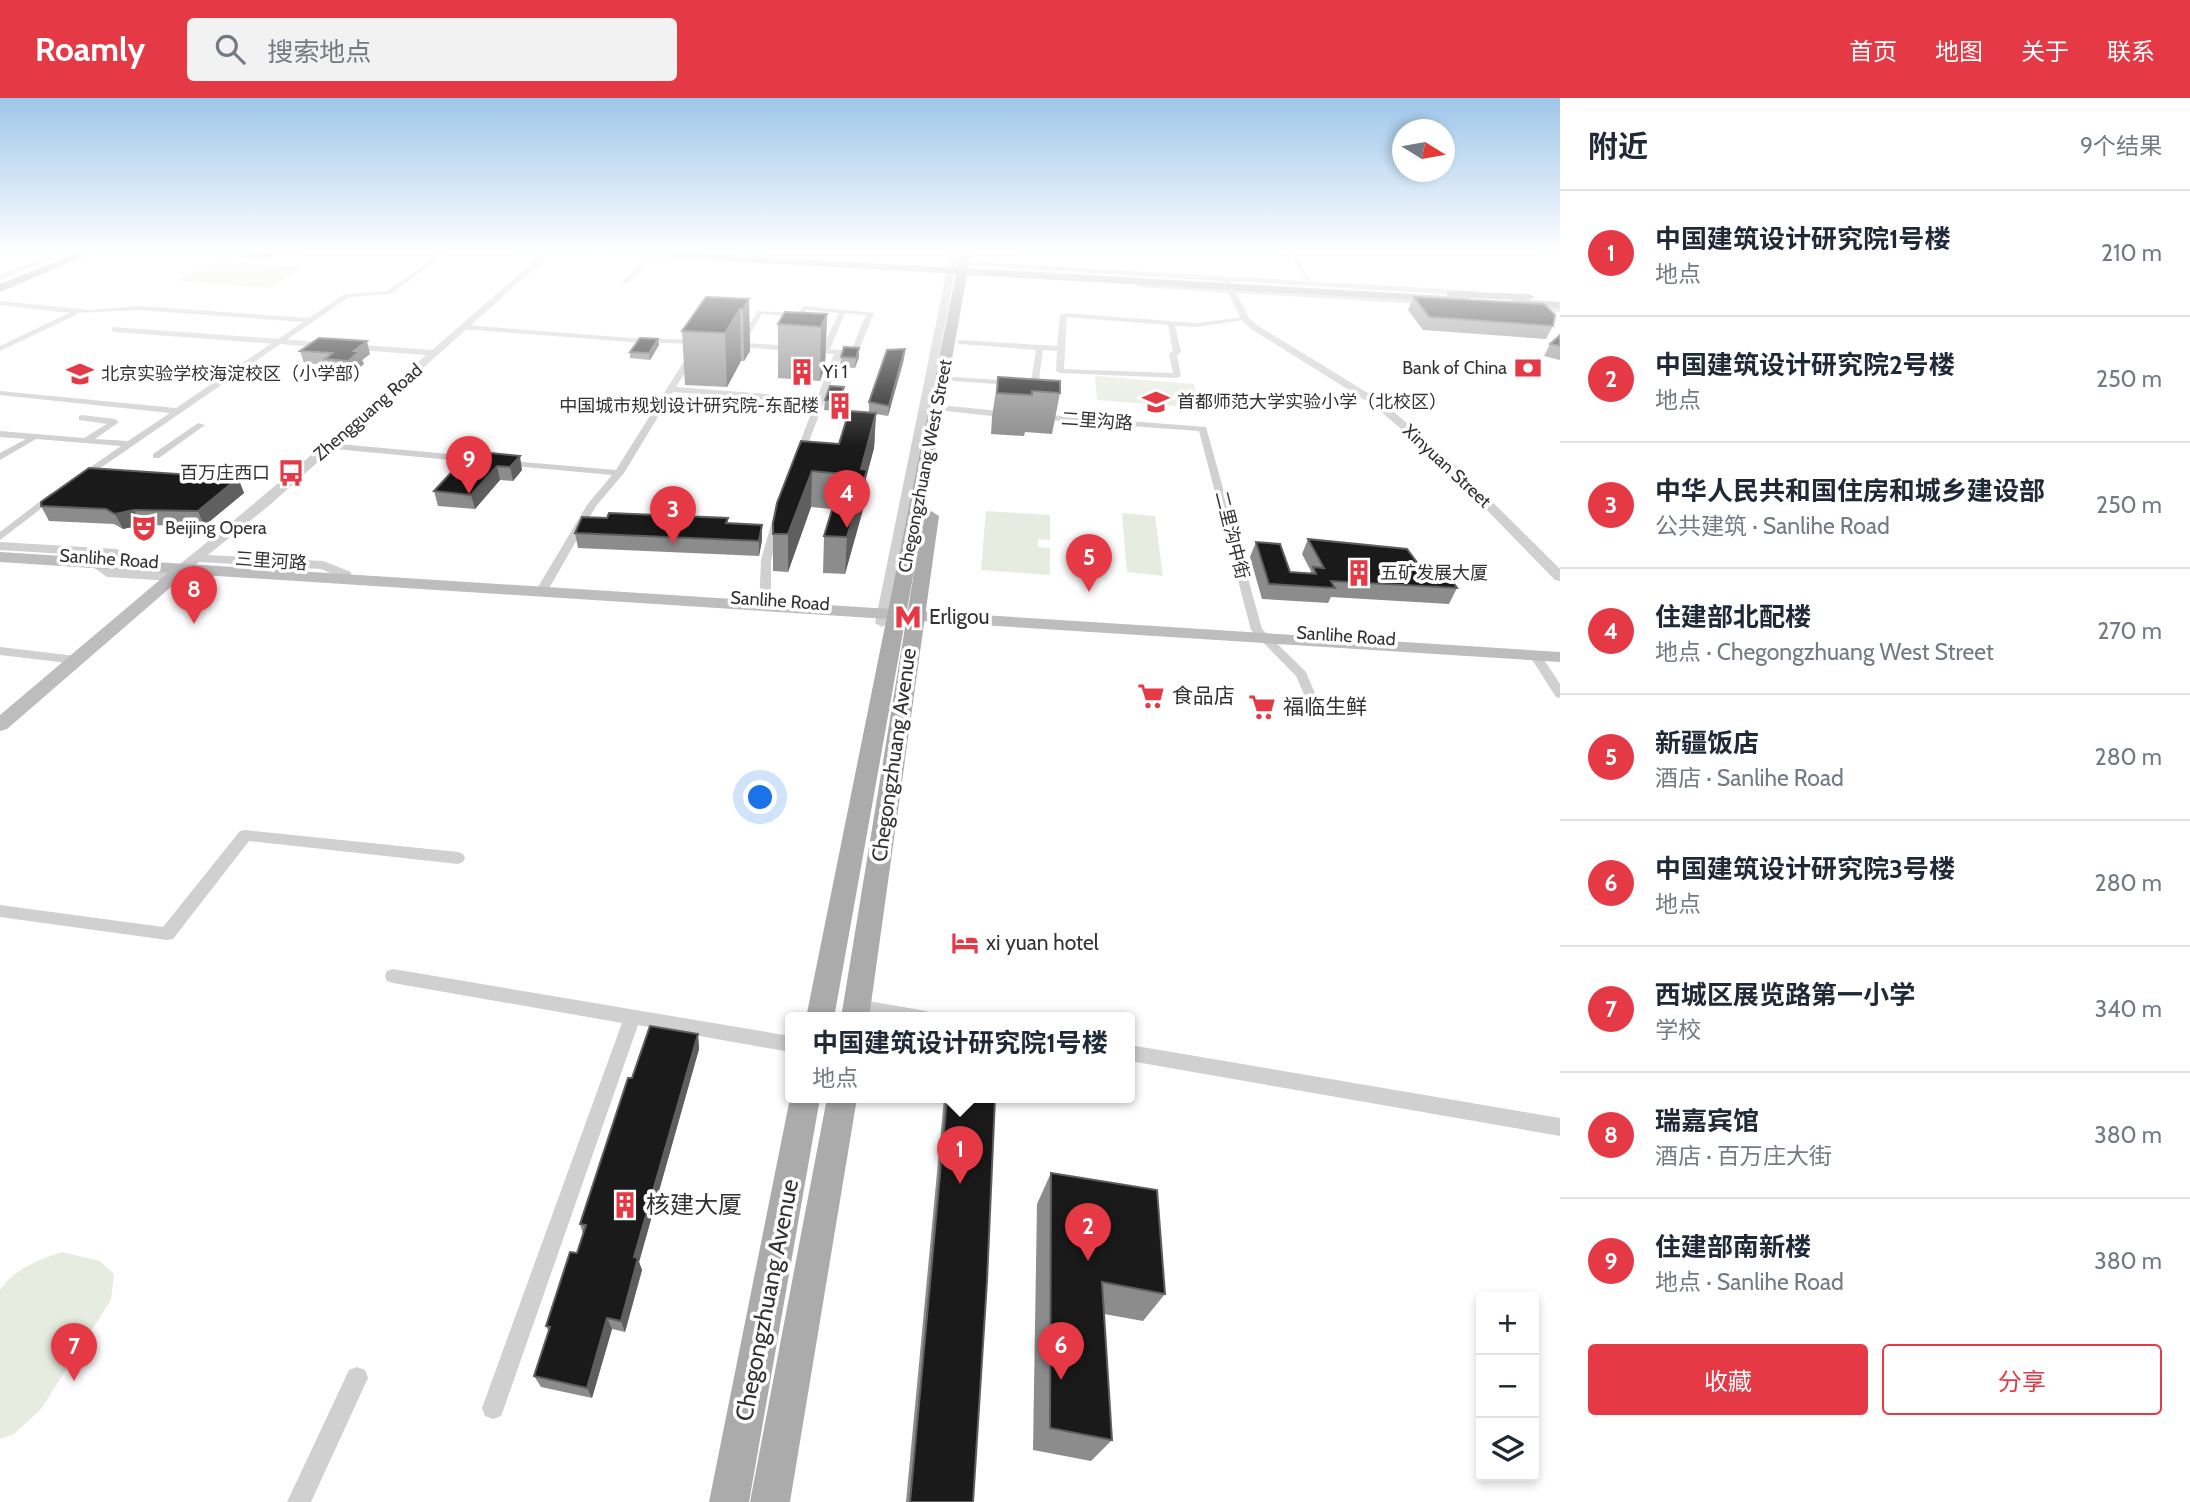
<!DOCTYPE html>
<html lang="zh">
<head>
<meta charset="utf-8">
<style>
  :root { --surface:#fff; --page:#f2f2f3; --text:#1f2937; --muted:#747a83; --line:#e0e1e3; --accent:#e63946 }
  body { margin:0; font-family:Cabin,"Noto Sans SC",sans-serif; background:var(--page); color:var(--text) }
  .controls { position:absolute; right:21px; bottom:21px; display:grid; overflow:hidden; border-radius:7px; box-shadow:0 4px 10px #0003 }
  .controls button { width:63px; height:63px; display:grid; place-items:center; padding:0; border:0; border-bottom:2px solid var(--line); background:var(--surface); color:var(--text); font:35px sans-serif }
  .compass { position:absolute; left:1392px; top:21px; width:63px; height:63px; border-radius:50%; background:var(--surface); box-shadow:0 4px 10px #0003; rotate:101deg }
  .you { position:absolute; left:761px; top:700px; width:24px; height:24px; margin:-18px; border:5px solid #fff; border-radius:50%; background:#1a73e8; box-shadow:0 0 0 10px #1a73e833 }
  .badge { display:grid; place-items:center; width:46px; height:46px; border-radius:50%; background:var(--accent); color:#fff; font-size:23px; font-weight:700 }
  .pin { position:absolute; translate:-50% -58px; filter:drop-shadow(0 2px 4px #0008) }
  .pin::after { content:''; position:absolute; top:37px; width:24px; height:21px; background:inherit; clip-path:polygon(0 0,100% 0,50% 100%) }
  .popup { position:absolute; left:785px; top:914px; width:350px; height:91px; box-sizing:border-box; display:grid; place-content:center; border-radius:7px; background:var(--surface); filter:drop-shadow(0 2px 5px #0005); font-size:23px; white-space:nowrap; color:var(--muted) }
  .popup b { font-size:26px; color:var(--text) }
  .popup::after { content:''; position:absolute; left:50%; top:100%; margin-left:-14px; border:14px solid transparent; border-top-color:var(--surface) }
  .list { margin:0; padding:0; list-style:none }
  h2 { display:flex; justify-content:space-between; align-items:center; height:91px; margin:0; padding:0 28px; font-size:30px }
  h2 small { font-size:23px; font-weight:400; color:var(--muted) }
  .list li { display:grid; grid-template-columns:46px 1fr auto; gap:21px; align-items:center; box-sizing:border-box; height:126px; padding:0 28px; border-top:2px solid var(--line) }
  .list b { display:block; font-size:26px; white-space:nowrap }
  .list p { margin:0; font-size:23px; white-space:nowrap; color:var(--muted) }
  .list em { font-size:23px; font-style:normal; color:var(--muted) }
  .actions { display:flex; gap:14px; padding:21px 28px }
  .actions a { flex:1; padding:16px 0; border:2px solid var(--accent); border-radius:7px; text-align:center; font-size:24px; color:var(--accent) }
  .actions .main { background:var(--accent); color:#fff }
  .icon { flex:none; width:38px; height:38px; fill:none; stroke:currentColor; stroke-width:2; stroke-linecap:round; stroke-linejoin:round }
  .map { position:relative; flex:none; width:1560px; height:1404px; overflow:hidden }
  header { display:flex; align-items:center; gap:42px; box-sizing:border-box; height:98px; padding:0 35px; background:var(--accent); color:#fff }
  header strong { font-size:33px }
  nav { display:flex; gap:38px; margin-inline-start:auto; font-size:24px }
  .search { width:490px; height:63px; background:var(--page); display:flex; align-items:center; gap:18px; box-sizing:border-box; padding:0 24px; border-radius:7px; color:var(--muted); font-size:26px }
  main { display:flex }
  aside { flex:1; background:var(--surface) }
  .map>svg:first-child { display:block }
</style>
</head>
<body>
<header>
<strong>Roamly</strong>
<div class="search"><svg class="icon" aria-label="search" viewBox="0 0 24 24"><circle cx="10" cy="10" r="6"/><path d="M15 15l6 6"/></svg>搜索地点</div>
<nav><a>首页</a><a>地图</a><a>关于</a><a>联系</a></nav>
</header>
<main>
<div class="map">
<svg width="1560" height="1404" viewBox="0 0 1560 1404">
  <rect width="100%" height="100%" fill="#fff"/>
  <!-- green -->
  <path fill="#e6ecdf" d="M215,163L303,169L269,190L176,183Z
    M1095,278L1194,286L1200,310L1097,302Z
    M986,413L1050,417V442L1038,441V449L1050,450V477L981,472Z
    M1122,415L1155,418L1163,478L1127,474Z
    M62,1154L100,1163L114,1176L111,1202L41,1311L14,1336L0,1341V1192C15,1170 38,1162 62,1154Z"/>
  <g fill="none" stroke-linecap="round" stroke-linejoin="round">
    <!-- minor -->
    <path fill="#d0d0d0" fill-rule="evenodd" d="M445,152H451L391,196L349,199L83,382L75,380L121,348L36,341L0,362V355L26,341L0,339V333L84,340L107,326L79,322V318L82,317L115,321L119,324L95,341L128,343L170,315L0,297V293L176,310L303,224L137,212L77,215L76,217L0,253V248L69,215L0,207V203L91,212L137,208L309,220L345,196L387,193Z
      M1287,152H1293L1310,182H1306Z
      M653,154L658,155L627,185H623V183Z
      M804,208L874,215L857,257L842,256L802,362L794,360L815,305L673,294L624,375L596,408L547,494L545,496H537L535,494L587,407L612,377L502,367L499,366V362L616,372L691,252H694L698,254L676,289L817,300L834,256L740,249L728,246L738,244L758,213L798,215ZM806,212L839,215L822,250L745,245L762,216L796,219L789,230L793,232L797,230ZM845,215L866,217L851,253L830,251Z
      M1064,215L1197,225L1245,219L1249,221L1197,229L1175,228L1181,254L1177,257L1181,278L1177,280L1060,275L1056,273L1057,253L1043,252L1038,289L954,283L950,281L954,279L1031,284L1036,252L960,246L956,244L960,242L1057,248L1060,217ZM1067,219L1168,227L1173,253L1169,256L1173,275L1064,271Z
      M464,227L631,240L702,242L706,244L702,246L631,244L461,231Z
      M949,308L1010,314L1014,317L1010,320L946,313L945,311Z
      M1037,316L1206,329L1262,531L1306,574L1316,598L1314,601H1306L1296,578L1251,532L1199,333L1034,321V317Z
      M198,325L205,327L159,360H153V356Z
      M328,345L482,359L487,362L482,365L325,350V346Z
      M51,395L59,397L0,442V434Z
      M779,413L784,416L771,462V509L765,512L759,509L761,462L774,416Z
      M0,549L76,558L82,562L76,566L0,557Z
      M1535,553L1539,554L1560,586V600L1556,599L1529,557Z
      M245,732L458,754L463,756L465,760L463,764L458,766L249,743L173,841L167,842L0,819V807L163,829L240,733Z
      M393,871L790,938V954L638,927L504,1310L501,1318L493,1321L485,1318L482,1310L622,925L393,885L387,883L385,878L387,873Z
      M857,901L926,913L932,915L934,920C907,920 877,923 851,913L849,908L851,903Z
      M1130,947L1560,1020V1038L1130,963Z
      M357,1269L365,1272L368,1280L311,1404H287L349,1272Z"/>
    <!-- tertiary -->
    <path fill="#d0d0d0" fill-rule="evenodd" d="M63,152H73L0,182V177Z
      M547,152H555L272,405L208,457L323,463L351,474V480H341L321,471L199,464L186,475H176V469C261,402 344,329 426,257L115,234L112,233V229L432,252Z
      M951,152H959L889,525L882,529L875,525Z
      M963,163L1478,193L1475,198L1230,183L1234,190L1440,202L1437,207L1236,195L1249,220L1257,227L1381,303L1448,360L1560,471V483L1555,482L1440,364L1373,307L1251,231L1241,221L1228,195L1140,189L1136,187L1140,185L1225,189L1222,183L960,167Z
      M1521,207L1560,208V214L1524,212Z
      M0,444L117,451L136,463L129,467L114,459L0,452Z
      M96,462L111,471L172,475L179,479L172,483L107,479L89,466Z"/>
    <!-- secondary -->
    <path fill="#bdbdbd" fill-rule="evenodd" d="M0,454L1560,554V564L186,476L7,631L0,633V617L168,475L0,464Z"/>
    <!-- primary -->
    <path fill="#ababab" fill-rule="evenodd" d="M587,152H638L957,170L961,152H971L968,170L1447,198V194L1451,193L1529,196L1535,199L1529,202L1560,204V210L1510,207L1508,205L1514,202L1470,200V204L1466,205L967,177L924,417L931,413L939,418L869,920H841L917,456L834,920H806L956,176L592,155Z
      M790,1000H820L749,1404H709Z
      M827,1000H857L790,1404H750Z"/>
    <!-- trunk -->
    <path fill="#a2a2a2" fill-rule="evenodd" d="M85,152H99L0,194V186Z"/>
  </g>
  <!-- wall -->
  <path fill="#8c8c8c" d="M242,152H307L302,155H279L267,161L245,159Z
    M1414,199L1553,228L1546,241L1423,232L1408,212Z
    M749,201L750,253L744,263H741L727,289L685,287L682,233Z
    M827,216L825,269L820,283L778,280V226Z
    M1560,237V262L1544,258L1550,246Z
    M658,241L659,247L650,262L630,260V254Z
    M300,253L370,256L362,262L364,266L352,275L329,273L327,267L304,265Z
    M841,259H859L855,270L840,269Z
    M904,261L888,318L876,316L874,350L866,380L864,408L845,476L823,475L824,438L832,411L811,409L788,474L773,473V436L777,405L839,346L875,315L869,314V304Z
    M998,279L1060,295L1052,336L1025,334L1024,338L991,336L992,319Z
    M844,299L838,313L824,312L825,302Z
    M471,353L522,372L513,383L500,382L475,411L438,408L434,393Z
    M238,380L244,395L204,428L141,427L123,431L114,426L49,423L41,408Z
    M607,420H728V425L762,427V442L759,458L578,450L575,435Z
    M1308,441L1422,471L1457,490L1449,506L1331,499L1328,505L1262,501L1250,459L1256,444L1290,474L1310,475L1311,473L1302,456Z
    M698,936L699,951L639,1164L642,1172L625,1234L612,1231L592,1300L541,1289L534,1278L549,1234L546,1228L577,1155L583,1136L580,1126L632,980Z
    M944,1000H995L973,1404H906Z
    M1051,1075L1165,1196L1143,1223L1104,1216L1112,1342L1091,1363L1033,1352L1037,1106Z"/>
  <!-- shaded-wall -->
  <path fill="#5f5f5f" d="M263,152H278L279,155L267,161Z
    M749,201L750,253L744,263L743,211Z
    M740,211L741,263L727,289L725,235Z
    M827,216L825,269L820,283L821,229Z
    M658,241L659,247L650,262L649,255Z
    M367,243L370,256L362,262L364,266L352,275L348,263L354,253Z
    M859,250V259L855,270L856,260Z
    M905,251L904,261L888,318L889,308Z
    M844,289V299L838,313L839,303Z
    M876,315L874,350L866,380L864,408L845,476L847,439L861,371Z
    M520,358L522,372L513,383L510,369Z
    M497,368L500,382L475,411L471,397Z
    M812,373L811,409L788,474V436Z
    M238,380L244,395L204,428L198,413Z
    M134,412L141,427L123,431L115,416Z
    M762,427V442L759,458V443Z
    M698,936L699,951L639,1164L642,1172L625,1234L621,1223L634,1159Z
    M607,1220L612,1231L592,1300L587,1290Z"/>
  <!-- building -->
  <path fill="#1a1a1a" stroke="#5f5f5f" stroke-width="2" d="M706,199L749,201L743,211H740L725,235L682,233Z
    M1414,199L1544,206L1555,217L1553,228L1429,219Z
    M785,214L827,216L821,229L778,226Z
    M1560,237V248L1550,246Z
    M319,240L367,243L354,253H360L348,263L325,261L332,255L300,253Z
    M640,240L658,241L649,255L630,254Z
    M844,249L859,250L856,260L841,259Z
    M905,251L889,308L869,304L887,252Z
    M998,279L1060,283V295L1032,293V297L997,295Z
    M830,288L844,289L839,303L825,302Z
    M849,313L876,315L861,371L867,372L847,439L824,438L843,376L812,373L788,436H773V425L777,405L801,343L839,346Z
    M471,353L520,358L510,369L497,368L471,397L434,393Z
    M89,370L238,380L198,413L134,412L115,416L106,411L41,408V404Z
    M609,415L728,420L726,425L762,427L759,443L575,435L582,419L607,420Z
    M1308,441L1407,451L1422,471L1445,472L1457,490L1331,483L1335,490L1269,486L1256,444L1280,446L1290,474L1316,476L1313,469L1324,470Z
    M650,928L698,936L634,1159L638,1160L621,1223L607,1220L587,1290L534,1278L550,1229L546,1228L570,1154L577,1155L586,1127L580,1126L628,980H632Z
    M947,1000H995L987,1183L973,1404H910Z
    M1051,1075L1157,1092L1165,1196L1102,1184L1112,1342L1050,1330Z"/>
  <!-- sky -->
  <linearGradient id="sky" x2="0" y2="1"><stop stop-color="#9ec6ea"/><stop offset="0.44" stop-color="#fff"/><stop offset="1" stop-color="#fff" stop-opacity="0"/></linearGradient>
  <rect width="1560" height="348" fill="url(#sky)"/>
  <!-- icons -->
  <defs>
    <symbol id="bank-bare" viewBox="-9 -9 18 18"><path d="M-6-4H6V4H-6ZM0-2.3a2.3 2.3 0 1 0 0 4.6a2.3 2.3 0 1 0 0-4.6Z" fill="#e63946" stroke="#fff" stroke-width="2.5" paint-order="stroke"/></symbol>
    <symbol id="building-bare" viewBox="-9 -9 18 18"><path d="M-4-6H4V6H1V3H-1V6H-4ZM-2.5-4.3h1.7v1.8h-1.7ZM.8-4.3h1.7v1.8H.8ZM-2.5-1h1.7V.8h-1.7ZM.8-1h1.7V.8H.8Z" fill="#e63946" stroke="#fff" stroke-width="2.5" paint-order="stroke"/></symbol>
    <symbol id="school-bare" viewBox="-9 -9 18 18"><path d="M0-5L7-2L0 1L-7-2ZM-4 1L0 2.5L4 1V4Q0 6-4 4Z" fill="#e63946" stroke="#fff" stroke-width="2.5" paint-order="stroke"/></symbol>
    <symbol id="bus-bare" viewBox="-9 -9 18 18"><path d="M-5-6H5V4H4V6H2V4H-2V6H-4V4H-5ZM-3.5-4V0h7V-4ZM-3.5 1.2v1.5H-2V1.2ZM2 1.2v1.5H3.5V1.2Z" fill="#e63946" stroke="#fff" stroke-width="2.5" paint-order="stroke"/></symbol>
    <symbol id="theatre-bare" viewBox="-9 -9 18 18"><path d="M-5-5.5Q0-4 5-5.5V0Q5 5 0 6Q-5 5-5 0ZM-3.3-2.5H-1v1.5H-3.3ZM1-2.5H3.3v1.5H1ZM-2.8 1Q0 5.5 2.8 1Z" fill="#e63946" stroke="#fff" stroke-width="2.5" paint-order="stroke"/></symbol>
    <symbol id="metro-bare" viewBox="-9 -9 18 18"><path d="M-5.5 5V-5H-3L0 0L3-5H5.5V5H3V-.5L0 4L-3-.5V5Z" fill="#e63946" stroke="#fff" stroke-width="2.5" paint-order="stroke"/></symbol>
    <symbol id="supermarket-bare" viewBox="-9 -9 18 18"><path d="M-6-5.5h2.5l.6 2H6L4.5 2H-2.5L-4.4-4H-6ZM-1.5 3.2a1.3 1.3 0 1 0 .1 0ZM3 3.2a1.3 1.3 0 1 0 .1 0Z" fill="#e63946" stroke="#fff" stroke-width="2.5" paint-order="stroke"/></symbol>
    <symbol id="hotel-bare" viewBox="-9 -9 18 18"><path d="M-6-4.5h1.5V1H6V5H4.5V3h-9V5H-6ZM-4 0a1.8 1.8 0 1 1 3.6 0ZM.5 0V-2.5h3Q6-2.5 6 0Z" fill="#e63946" stroke="#fff" stroke-width="2.5" paint-order="stroke"/></symbol>
  </defs>
  <g fill-rule="evenodd">
    <use href="#bank-bare" x="1509" y="251" width="38" height="38"/>
    <use href="#building-bare" x="783" y="255" width="38" height="38"/>
    <use href="#school-bare" x="61" y="257" width="38" height="38"/>
    <use href="#school-bare" x="1137" y="285" width="38" height="38"/>
    <use href="#building-bare" x="821" y="289" width="38" height="38"/>
    <use href="#bus-bare" x="272" y="356" width="38" height="38"/>
    <use href="#theatre-bare" x="125" y="411" width="38" height="38"/>
    <use href="#building-bare" x="1340" y="456" width="38" height="38"/>
    <use href="#metro-bare" x="889" y="500" width="38" height="38"/>
    <use href="#supermarket-bare" x="1132" y="579" width="38" height="38"/>
    <use href="#supermarket-bare" x="1243" y="590" width="38" height="38"/>
    <use href="#hotel-bare" x="946" y="826" width="38" height="38"/>
    <use href="#building-bare" x="606" y="1088" width="38" height="38"/>
  </g>
  <g text-anchor="middle" stroke-width="7" stroke-linejoin="round" paint-order="stroke">
    <!-- far-poi labels -->
    <g font-size="18" fill="#333" stroke="#fff" text-anchor="start">
      <text x="1507" y="276" text-anchor="end">Bank of China</text>
      <text x="823" y="280">Yi 1</text>
      <text x="101" y="282">北京实验学校海淀校区（小学部）</text>
      <text x="1177" y="310">首都师范大学实验小学（北校区）</text>
      <text x="819" y="314" text-anchor="end">中国城市规划设计研究院-东配楼</text>
      <text x="270" y="381" text-anchor="end">百万庄西口</text>
      <text x="165" y="436">Beijing Opera</text>
      <text x="1380" y="481">五矿发展大厦</text>
    </g>
    <!-- far-street labels -->
    <g font-size="18" fill="#333" stroke="#fff">
      <text transform="translate(368 314) rotate(-41)" y="6">Zhengguang Road</text>
      <text transform="translate(1097 323) rotate(4)" y="6">二里沟路</text>
      <text transform="translate(925 368) rotate(-79)" y="6">Chegongzhuang West Street</text>
      <text transform="translate(1447 368) rotate(43)" y="6">Xinyuan Street</text>
      <text transform="translate(1232 437) rotate(76)" y="6">二里沟中街</text>
      <text transform="translate(109 461) rotate(4)" y="6">Sanlihe Road</text>
      <text transform="translate(271 463) rotate(4)" y="6">三里河路</text>
      <text transform="translate(780 503) rotate(4)" y="6">Sanlihe Road</text>
      <text transform="translate(1346 538) rotate(4)" y="6">Sanlihe Road</text>
    </g>
    <!-- poi labels -->
    <g font-size="21" fill="#333" stroke="#fff" text-anchor="start">
      <text x="929" y="526">Erligou</text>
      <text x="1172" y="605">食品店</text>
      <text x="1283" y="616">福临生鲜</text>
      <text x="986" y="852">xi yuan hotel</text>
    </g>
    <!-- street labels -->
    <g font-size="21" fill="#333" stroke="#fff">
      <text transform="translate(894 657) rotate(-82)" y="7">Chegongzhuang Avenue</text>
    </g>
    <!-- near-poi labels -->
    <g font-size="24" fill="#333" stroke="#fff" text-anchor="start">
      <text x="646" y="1115">核建大厦</text>
    </g>
    <!-- near-street labels -->
    <g font-size="24" fill="#333" stroke="#fff">
      <text transform="translate(767 1202) rotate(-79)" y="8">Chegongzhuang Avenue</text>
    </g>
  </g>
</svg>
<div class="controls">
<button>+</button>
<button>−</button>
<button><svg class="icon" aria-label="layers" viewBox="0 0 24 24"><path d="M12 4l9 5-9 5-9-5zM3 14l9 5 9-5"/></svg></button>
</div>
<svg class="compass" viewBox="-18 -18 36 36"><path d="M0-13l5 13h-10z" fill="#e53935"/><path d="M0 13l5-13h-10z" fill="#747a83"/></svg>
<div class="you"></div>
<div class="pin badge" style="left:960px;top:1086px">1</div>
<div class="popup"><b>中国建筑设计研究院1号楼</b>地点</div>
<div class="pin badge" style="left:1088px;top:1163px">2</div>
<div class="pin badge" style="left:673px;top:446px">3</div>
<div class="pin badge" style="left:847px;top:430px">4</div>
<div class="pin badge" style="left:1089px;top:494px">5</div>
<div class="pin badge" style="left:1061px;top:1282px">6</div>
<div class="pin badge" style="left:74px;top:1283px">7</div>
<div class="pin badge" style="left:194px;top:526px">8</div>
<div class="pin badge" style="left:469px;top:396px">9</div>
</div>
<aside>
<h2>附近<small>9个结果</small></h2>
<ul class="list">
<li><span class="badge">1</span><div><b>中国建筑设计研究院1号楼</b><p>地点</p></div><em>210 m</em></li>
<li><span class="badge">2</span><div><b>中国建筑设计研究院2号楼</b><p>地点</p></div><em>250 m</em></li>
<li><span class="badge">3</span><div><b>中华人民共和国住房和城乡建设部</b><p>公共建筑 · Sanlihe Road</p></div><em>250 m</em></li>
<li><span class="badge">4</span><div><b>住建部北配楼</b><p>地点 · Chegongzhuang West Street</p></div><em>270 m</em></li>
<li><span class="badge">5</span><div><b>新疆饭店</b><p>酒店 · Sanlihe Road</p></div><em>280 m</em></li>
<li><span class="badge">6</span><div><b>中国建筑设计研究院3号楼</b><p>地点</p></div><em>280 m</em></li>
<li><span class="badge">7</span><div><b>西城区展览路第一小学</b><p>学校</p></div><em>340 m</em></li>
<li><span class="badge">8</span><div><b>瑞嘉宾馆</b><p>酒店 · 百万庄大街</p></div><em>380 m</em></li>
<li><span class="badge">9</span><div><b>住建部南新楼</b><p>地点 · Sanlihe Road</p></div><em>380 m</em></li>
</ul>
<div class="actions"><a class="main">收藏</a><a>分享</a></div>
</aside>
</main>
</body>
</html>
